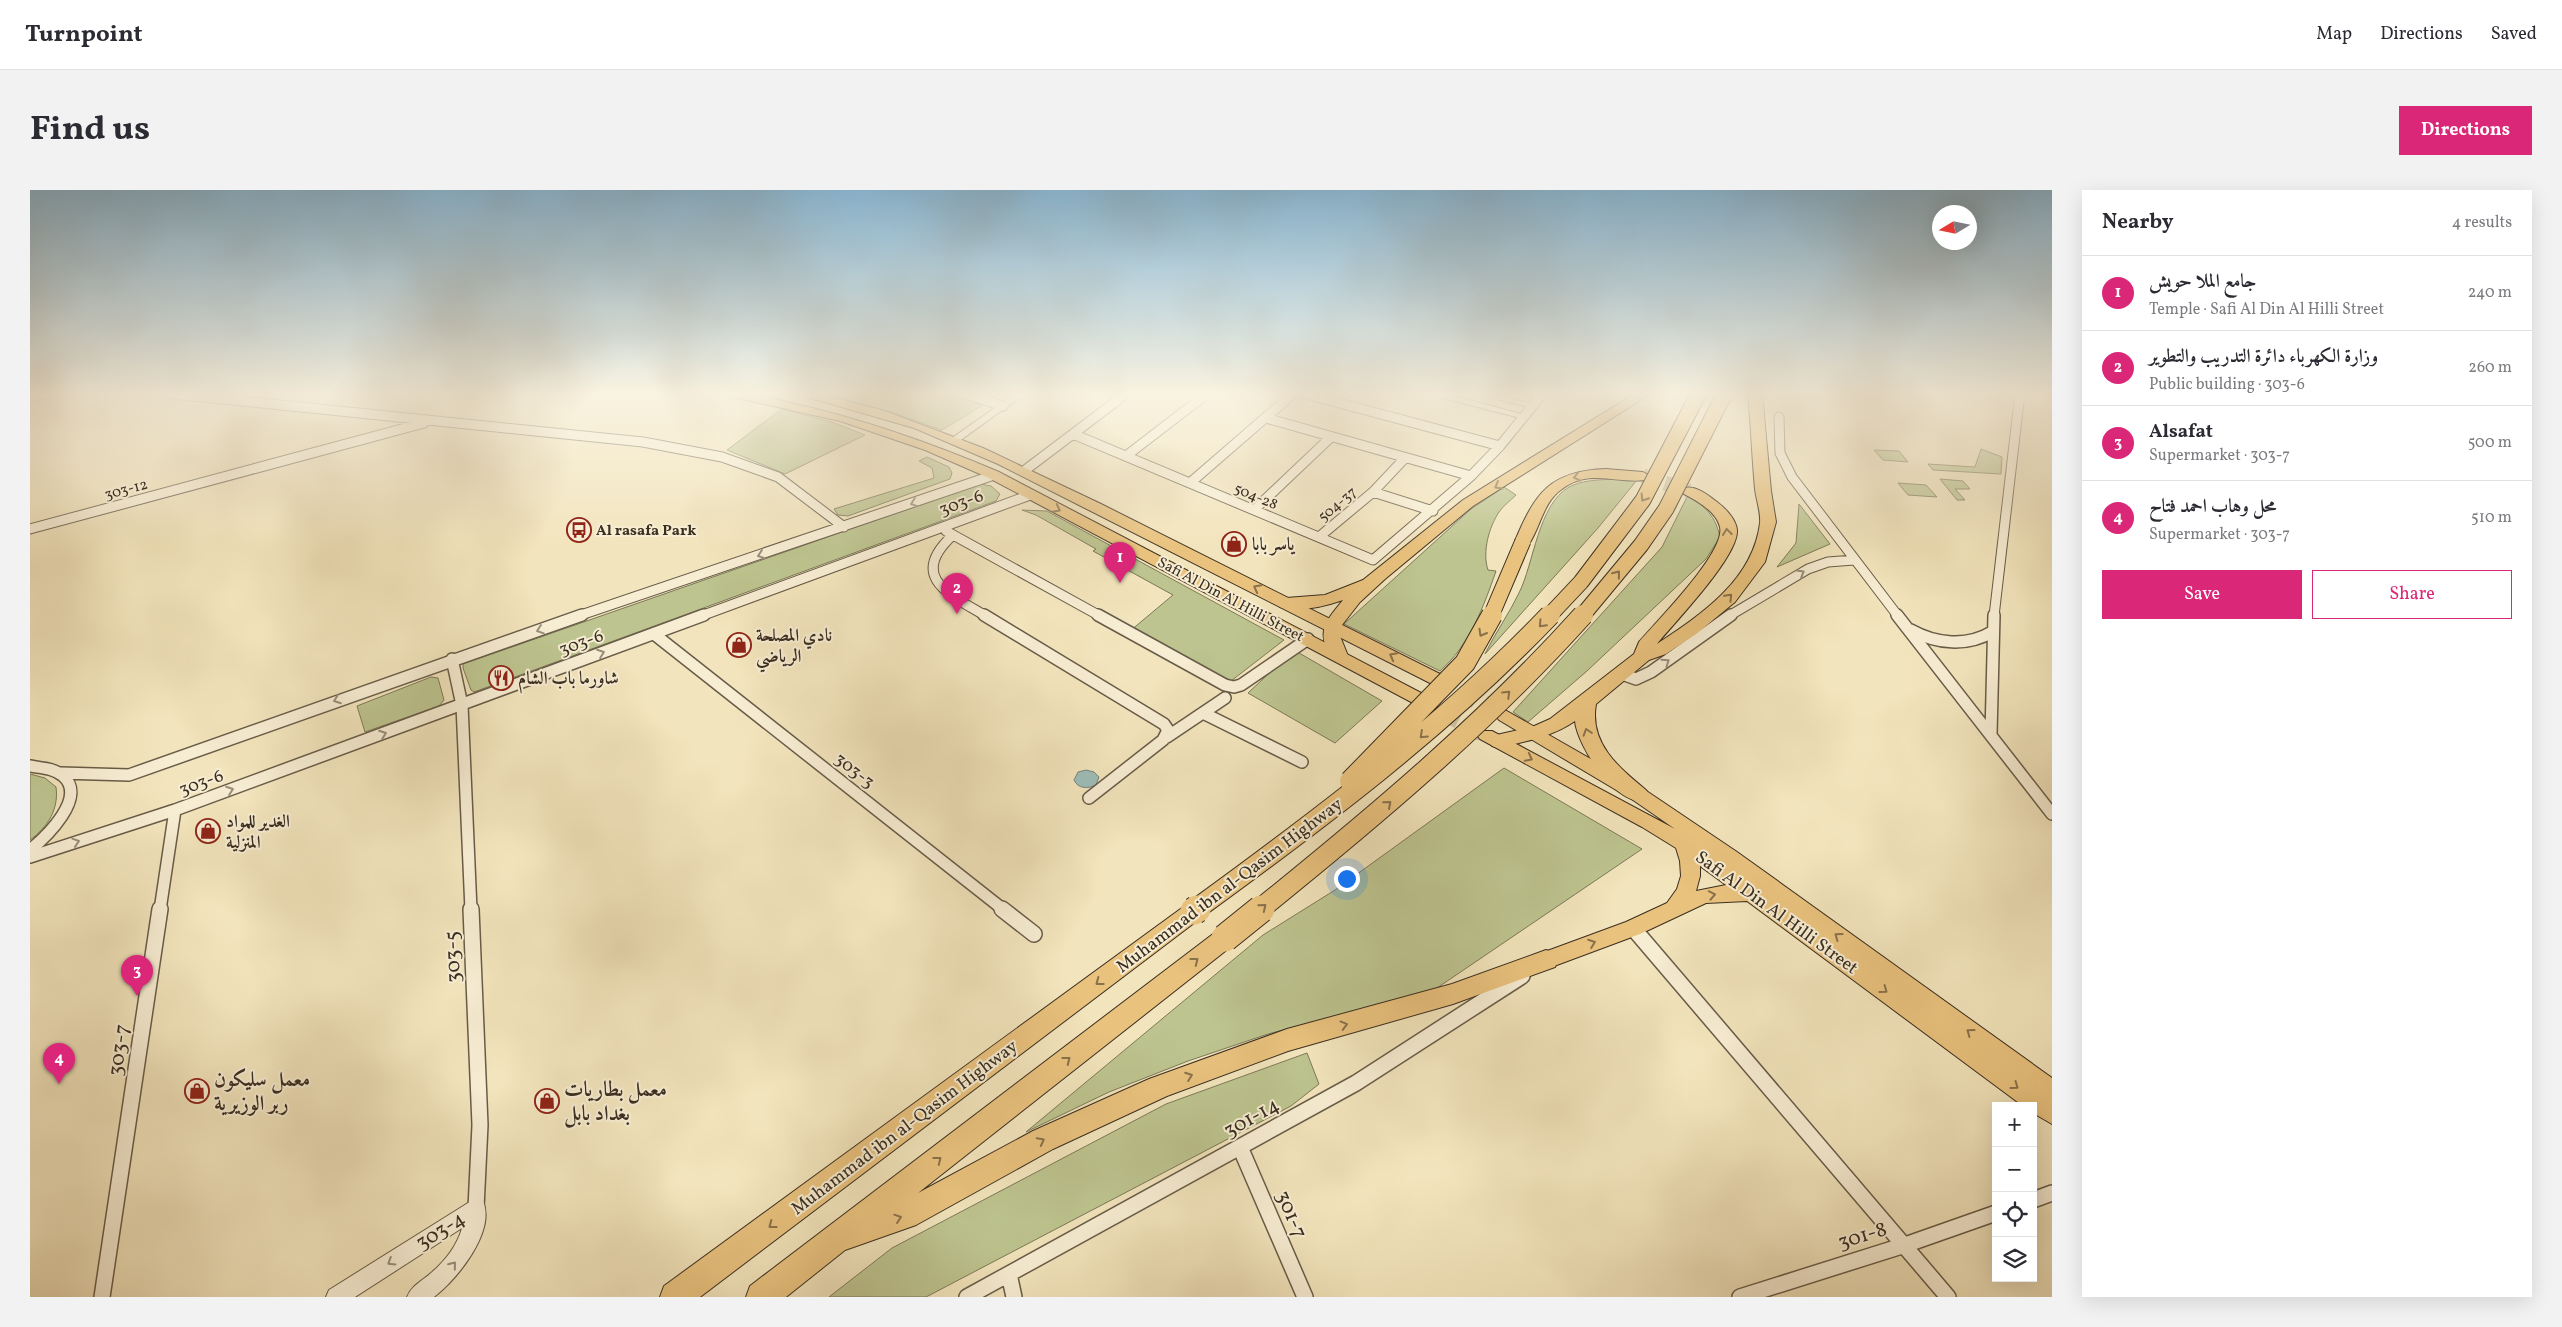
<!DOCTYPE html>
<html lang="en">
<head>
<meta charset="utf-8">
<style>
  :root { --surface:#fff; --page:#f2f2f3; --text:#2b2b33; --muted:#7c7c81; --line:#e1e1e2; --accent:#db2777 }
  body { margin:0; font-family:Vollkorn,Amiri,serif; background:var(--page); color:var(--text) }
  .controls { position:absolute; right:15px; bottom:15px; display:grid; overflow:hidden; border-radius:0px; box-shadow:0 5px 20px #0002 }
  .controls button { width:45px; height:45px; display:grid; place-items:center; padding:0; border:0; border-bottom:1px solid var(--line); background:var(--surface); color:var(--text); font:25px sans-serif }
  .compass { position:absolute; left:1902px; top:15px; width:45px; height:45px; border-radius:50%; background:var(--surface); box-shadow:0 5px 20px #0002; rotate:260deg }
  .you { position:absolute; left:1316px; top:688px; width:18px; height:18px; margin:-12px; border:4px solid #fff; border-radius:50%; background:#1a73e8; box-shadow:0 0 0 8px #1a73e833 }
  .badge { display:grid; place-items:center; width:32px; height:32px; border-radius:50%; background:var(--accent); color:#fff; font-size:16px; font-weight:700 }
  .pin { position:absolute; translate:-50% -41px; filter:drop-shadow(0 1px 2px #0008) }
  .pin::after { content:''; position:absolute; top:26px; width:18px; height:15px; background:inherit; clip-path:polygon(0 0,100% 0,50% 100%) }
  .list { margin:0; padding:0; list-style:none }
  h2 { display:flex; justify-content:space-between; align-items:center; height:65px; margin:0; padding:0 20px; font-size:21px }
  h2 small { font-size:16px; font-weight:400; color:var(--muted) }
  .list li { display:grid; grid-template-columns:32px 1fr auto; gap:15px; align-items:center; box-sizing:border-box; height:75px; padding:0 20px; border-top:1px solid var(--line) }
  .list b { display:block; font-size:19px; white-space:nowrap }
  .list p { margin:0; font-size:16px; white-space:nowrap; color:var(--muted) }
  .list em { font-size:16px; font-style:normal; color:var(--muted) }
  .actions { display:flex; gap:10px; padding:15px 20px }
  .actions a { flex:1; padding:11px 0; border:1px solid var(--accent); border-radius:0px; text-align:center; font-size:18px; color:var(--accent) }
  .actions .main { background:var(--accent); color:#fff }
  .icon { flex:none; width:28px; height:28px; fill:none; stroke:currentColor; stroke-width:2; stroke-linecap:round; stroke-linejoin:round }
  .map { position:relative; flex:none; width:2022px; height:1107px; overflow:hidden; border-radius:0px }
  header { display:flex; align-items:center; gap:30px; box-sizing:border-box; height:70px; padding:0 25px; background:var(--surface); border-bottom:1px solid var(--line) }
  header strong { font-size:24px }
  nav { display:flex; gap:28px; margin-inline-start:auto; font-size:18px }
  .intro { display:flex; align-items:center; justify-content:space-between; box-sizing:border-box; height:120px; padding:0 30px }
  h1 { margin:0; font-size:35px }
  .button { padding:12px 22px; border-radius:0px; background:var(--accent); color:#fff; font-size:18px; font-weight:700 }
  main { display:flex; gap:30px; padding:0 30px }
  aside { flex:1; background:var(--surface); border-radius:0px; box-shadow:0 5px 20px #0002 }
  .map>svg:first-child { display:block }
</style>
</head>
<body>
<header>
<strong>Turnpoint</strong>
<nav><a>Map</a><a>Directions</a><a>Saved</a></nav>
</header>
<div class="intro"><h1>Find us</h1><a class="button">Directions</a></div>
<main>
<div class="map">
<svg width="2022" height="1107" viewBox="0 0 2022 1107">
  <rect width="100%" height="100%" fill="#f2e4bc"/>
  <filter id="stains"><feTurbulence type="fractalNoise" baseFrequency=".004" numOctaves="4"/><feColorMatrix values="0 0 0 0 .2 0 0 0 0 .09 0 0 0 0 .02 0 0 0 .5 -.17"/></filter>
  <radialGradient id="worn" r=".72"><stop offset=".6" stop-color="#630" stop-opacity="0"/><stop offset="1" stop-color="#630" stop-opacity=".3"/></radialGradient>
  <!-- green -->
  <path fill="#bdc48f" stroke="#7c7958" d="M788,203H914L953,215L912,240L860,222Z
    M752,219L799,231L835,245L755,284L697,260Z
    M1951,259L1972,267L1971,284L1903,280L1898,274L1945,277Z
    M1844,260L1869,261L1878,272L1853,270Z
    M897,267L919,277L922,283L920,289L818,326L808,325L804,319L904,288L902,278L889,271Z
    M1584,289L1607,290L1568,338L1455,464C1465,443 1479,424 1489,403C1504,373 1508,315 1539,297C1552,290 1569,290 1584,289Z
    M1910,289L1933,291L1940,299H1925L1935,310H1927Z
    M1868,293L1896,295L1907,307L1878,305Z
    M950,294L961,296L970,304L966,311L444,502L441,500L433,478V474Z
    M1474,297L1486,305C1481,310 1473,316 1469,322C1459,337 1452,362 1458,380L1466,381C1454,416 1439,456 1410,481L1314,434L1441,319Z
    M1658,305C1676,318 1685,325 1690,347L1676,369L1557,481L1498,532L1483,522L1632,357Z
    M1769,314L1800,354L1747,377L1766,353Z
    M992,320L1017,321L1254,450L1201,491L1100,441L1143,405L1063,361L1066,359L1006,325Z
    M1264,460L1352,511L1305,553L1218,503Z
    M401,487L408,488L414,510L409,516L335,542L327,516Z
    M1474,578L1612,659L1404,800L1238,844L1158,871L1079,902L996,942L1233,745L1305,700Z
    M0,584L15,588L26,597C29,619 18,637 0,650Z
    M1277,863L1289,894L1261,916L896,1107H799L862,1058L1136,914Z"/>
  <!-- water -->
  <path fill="#9dbdb8" stroke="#75847c" d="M1056,580L1064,582L1069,587L1066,595C1058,599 1048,599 1044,590L1048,582Z"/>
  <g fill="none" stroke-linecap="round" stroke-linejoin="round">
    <!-- primary-tunnel -->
    <path stroke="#cdc09d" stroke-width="18" stroke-dasharray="18 9" stroke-linecap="butt" d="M1406,489L1473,524
      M1389,509L1455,544"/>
    <!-- motorway-tunnel -->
    <path stroke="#cdc09d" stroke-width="15" stroke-dasharray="15 8" stroke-linecap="butt" d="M1613,286L1659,301"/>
    <defs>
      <path id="minor-far2" d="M133,203L613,252L692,267L748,287L814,337
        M933,203L973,216
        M1272,203L1470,256
        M0,208L21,203
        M1749,227L1750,263L1762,287L1868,426
        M1236,228L1441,286L1470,256L1513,203
        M1043,244L1343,370L1441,286
        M1096,266L1178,203
        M994,281L1097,203
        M1160,293L1264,203
        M1343,302L1403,321
        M1224,320L1301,247
        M0,339L394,233
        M916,341L1070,426
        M923,345C877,387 920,405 956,426
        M1289,347L1343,302L1375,268
        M548,426L964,285
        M671,426L1000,305
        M1699,426L1778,379L1798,372L1824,370
        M1964,426L1990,203"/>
      <path id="minor-far1" d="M954,425L1134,534L1138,540L1133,550L1059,608
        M1068,425L1195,495L1204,497L1211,495L1278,449
        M1867,425L2022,624
        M1881,440C1906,454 1937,457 1962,442
        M624,444L974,720
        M422,469L432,515L441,720
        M1592,484L1606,489L1621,482L1701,425
        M1173,523L1272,572
        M1961,544L1964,425
        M1137,547L1195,508
        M0,576C11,578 24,578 33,586C58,607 16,647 0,660
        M31,583L99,585L552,425
        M0,667L145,620L674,425
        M130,720L145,620"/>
      <path id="minor" d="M441,719L450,935L446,1018
        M972,719L1004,744
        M1603,738L1918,1107
        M1210,957L1275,1107
        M2003,1010L2022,1003
        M979,1084L984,1107
        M72,1107L130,719
        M937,1107L1326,893L1492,786
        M1710,1107L1875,1055L1966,1023"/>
      <path id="tertiary" d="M986,203H996L928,252H922V248Z
        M1400,203H1413L1499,226L1494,229L1401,205Z
        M1450,203H1463L1507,215L1502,218L1451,205Z
        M446,1008L453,1011C466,1042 427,1089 404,1107H377C381,1096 392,1091 401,1083C415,1071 427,1056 432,1038L325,1107H296L299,1100Z"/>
      <path id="primary" d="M697,203C718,201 740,208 761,213C833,229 901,253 969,282L1395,505L1397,509L1395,513H1383L959,288L895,260L810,231L703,207Z
        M768,203H787L855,221L953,258L1071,314L1412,485L1414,489L1412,493H1400L968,274L884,238L770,205Z
        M1475,520L1615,600L1707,662L2022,888V934L2003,923V916H1993L1717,711L1676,713L1610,744L1516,779L1509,776L1505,770L1509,764L1596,732L1637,713L1647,699L1651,686L1650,671L1646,658L1612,637L1450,549L1447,545L1450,541H1462L1645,639L1603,610L1469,530L1466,526L1469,522ZM1670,676L1696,695L1666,701L1670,686Z"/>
      <path id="motorway" d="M1606,203H1622L1443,316L1355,389L1330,412L1312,435L1310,446L1318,466L1315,470H1303C1285,443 1295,432 1313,410C1293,417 1270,422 1250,417L1247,413L1250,409L1256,408L1295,405L1333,390L1433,310Z
        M1718,203H1732L1741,301L1746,332L1735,372L1705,412L1666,444L1636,464L1619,470L1566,514C1559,553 1588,577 1616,600L1619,605L1616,610C1588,619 1547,556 1545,531C1522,547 1496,551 1469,558L1462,556L1459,551L1462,546L1502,537L1520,529L1604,464L1609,452C1626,432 1696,362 1690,337C1686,321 1667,311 1654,304L1651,301L1654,298C1666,295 1678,305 1687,312C1695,318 1706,329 1707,340C1709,366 1644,433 1627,454C1671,425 1723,390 1730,333C1731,322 1726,309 1725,299C1722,267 1721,235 1718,203Z
        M1576,279L1613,282L1620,286C1618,290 1619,289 1615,290C1587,294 1559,278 1532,299C1513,312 1511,336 1499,354H1487L1485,351C1505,303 1520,281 1576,279Z
        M1164,712L1172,715L1176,721L1172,727L670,1107H630L634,1096L1156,715Z
        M1195,738L1203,741L1207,748L1203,755L888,1003L1003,941L1119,889L1257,839L1422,794L1516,760L1525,763L1528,770L1525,777L1423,814L1258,861L1137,906L1023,959L886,1035L815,1060L756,1107H716L720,1096L1187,741Z"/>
    </defs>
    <!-- minor-far2 casing -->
    <use href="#minor-far2" stroke="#685c48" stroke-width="11"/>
    <!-- minor-far1 casing -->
    <use href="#minor-far1" stroke="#685c48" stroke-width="14"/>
    <!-- minor casing -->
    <use href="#minor" stroke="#685c48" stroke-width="18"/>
    <!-- tertiary casing -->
    <use href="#tertiary" stroke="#685c48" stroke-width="2"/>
    <!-- primary casing -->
    <use href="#primary" stroke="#3a2e21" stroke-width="2"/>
    <!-- motorway casing -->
    <use href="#motorway" stroke="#3a2e21" stroke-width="2"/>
    <!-- minor-far2 -->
    <use href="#minor-far2" stroke="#f7edd3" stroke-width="9"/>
    <!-- minor-far1 -->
    <use href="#minor-far1" stroke="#f7edd3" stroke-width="11"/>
    <!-- minor -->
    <use href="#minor" stroke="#f7edd3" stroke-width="15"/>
    <!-- tertiary -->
    <use href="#tertiary" fill="#f7edd3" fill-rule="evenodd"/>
    <!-- primary -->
    <use href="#primary" fill="#e9c27e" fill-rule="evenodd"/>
    <!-- motorway -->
    <use href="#motorway" fill="#e9c27e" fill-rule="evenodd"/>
    <defs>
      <path id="motorway-bridge-far2" d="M1461,426L1493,351
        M1519,426L1551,392L1613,310L1669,203
        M1552,426L1611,355L1636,319L1695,203"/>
      <path id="motorway-bridge-far1" d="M1320,591L1435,473L1462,425
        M1165,720C1290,629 1413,537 1520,425
        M1229,720C1343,628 1455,534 1553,425"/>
      <path id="motorway-bridge" d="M1164,721L1167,719
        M1195,748L1231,719"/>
    </defs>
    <!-- motorway-bridge-far2 casing -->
    <use href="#motorway-bridge-far2" stroke="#3a2e21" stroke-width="17" stroke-linecap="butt"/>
    <!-- motorway-bridge-far1 casing -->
    <use href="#motorway-bridge-far1" stroke="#3a2e21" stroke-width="22" stroke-linecap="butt"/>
    <!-- motorway-bridge casing -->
    <use href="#motorway-bridge" stroke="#3a2e21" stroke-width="29" stroke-linecap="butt"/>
    <!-- motorway-bridge-far2 -->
    <use href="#motorway-bridge-far2" stroke="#e9c27e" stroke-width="15"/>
    <!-- motorway-bridge-far1 -->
    <use href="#motorway-bridge-far1" stroke="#e9c27e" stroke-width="20"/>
    <!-- motorway-bridge -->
    <use href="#motorway-bridge" stroke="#e9c27e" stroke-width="27"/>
  </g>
  <!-- one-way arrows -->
  <defs><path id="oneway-chevron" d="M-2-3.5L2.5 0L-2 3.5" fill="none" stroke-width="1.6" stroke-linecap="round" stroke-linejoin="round" transform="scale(1.25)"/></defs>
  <g stroke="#89714b">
    <use href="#oneway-chevron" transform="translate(1547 287) rotate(167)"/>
    <use href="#oneway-chevron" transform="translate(1468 296) rotate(150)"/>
    <use href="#oneway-chevron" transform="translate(1614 308) rotate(122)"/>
    <use href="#oneway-chevron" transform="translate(1027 319) rotate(27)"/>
    <use href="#oneway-chevron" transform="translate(1697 342) rotate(-97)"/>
    <use href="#oneway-chevron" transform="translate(1587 384) rotate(-51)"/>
    <use href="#oneway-chevron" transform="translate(1227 398) rotate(-152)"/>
    <use href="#oneway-chevron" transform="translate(1699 407) rotate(-46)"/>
    <use href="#oneway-chevron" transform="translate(1512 434) rotate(133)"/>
    <use href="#oneway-chevron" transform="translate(1452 443) rotate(120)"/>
    <use href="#oneway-chevron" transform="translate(1363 466) rotate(-152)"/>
    <use href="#oneway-chevron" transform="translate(1477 504) rotate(-44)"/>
    <use href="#oneway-chevron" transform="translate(1557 542) rotate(-108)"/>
    <use href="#oneway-chevron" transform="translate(1393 545) rotate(137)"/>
    <use href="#oneway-chevron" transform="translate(1499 568) rotate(28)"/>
    <use href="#oneway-chevron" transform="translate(1358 614) rotate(-41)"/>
    <use href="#oneway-chevron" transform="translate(1682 705) rotate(-11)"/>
    <use href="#oneway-chevron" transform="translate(1233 717) rotate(-39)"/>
    <use href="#oneway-chevron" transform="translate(1808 746) rotate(-144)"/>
    <use href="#oneway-chevron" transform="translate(1562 753) rotate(-20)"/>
    <use href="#oneway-chevron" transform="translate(1165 771) rotate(-38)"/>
    <use href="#oneway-chevron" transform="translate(1069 792) rotate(143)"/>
    <use href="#oneway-chevron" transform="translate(1854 800) rotate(36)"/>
    <use href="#oneway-chevron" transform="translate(1314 835) rotate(-15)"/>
    <use href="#oneway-chevron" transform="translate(1940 842) rotate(-144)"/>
    <use href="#oneway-chevron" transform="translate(1037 870) rotate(-38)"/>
    <use href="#oneway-chevron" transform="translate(1159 886) rotate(-20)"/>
    <use href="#oneway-chevron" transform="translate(1985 896) rotate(36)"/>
    <use href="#oneway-chevron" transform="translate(1011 951) rotate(-27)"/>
    <use href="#oneway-chevron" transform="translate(908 970) rotate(-38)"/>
    <use href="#oneway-chevron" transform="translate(868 1028) rotate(-19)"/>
    <use href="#oneway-chevron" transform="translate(742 1035) rotate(143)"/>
  </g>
  <g stroke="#988e7a">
    <use href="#oneway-chevron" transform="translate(884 313) rotate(161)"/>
    <use href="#oneway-chevron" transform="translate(731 365) rotate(161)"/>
    <use href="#oneway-chevron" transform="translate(1771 383) rotate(-31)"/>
    <use href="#oneway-chevron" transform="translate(510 440) rotate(161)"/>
    <use href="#oneway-chevron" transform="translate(571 463) rotate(-20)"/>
    <use href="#oneway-chevron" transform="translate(1636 472) rotate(-35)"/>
    <use href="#oneway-chevron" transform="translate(307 510) rotate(160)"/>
    <use href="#oneway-chevron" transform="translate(353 544) rotate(-20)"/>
    <use href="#oneway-chevron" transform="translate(200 600) rotate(-20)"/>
    <use href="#oneway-chevron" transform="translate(46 652) rotate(-18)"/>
    <use href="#oneway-chevron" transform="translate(361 1072) rotate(148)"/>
    <use href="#oneway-chevron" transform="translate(423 1075) rotate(-51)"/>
  </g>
  <!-- sky -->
  <linearGradient id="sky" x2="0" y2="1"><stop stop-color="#8ab8d5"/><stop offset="0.57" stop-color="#f9f3e1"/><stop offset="1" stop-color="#f9f3e1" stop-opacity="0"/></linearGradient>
  <rect width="2022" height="358" fill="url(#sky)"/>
  <!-- icons -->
  <defs>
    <symbol id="bus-ring" viewBox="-11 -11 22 22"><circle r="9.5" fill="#f7edd3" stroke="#8f2418" stroke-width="1.5"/><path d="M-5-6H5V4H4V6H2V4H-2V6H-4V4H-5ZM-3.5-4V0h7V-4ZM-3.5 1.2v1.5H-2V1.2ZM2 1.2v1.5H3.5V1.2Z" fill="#8f2418"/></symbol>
    <symbol id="shop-ring" viewBox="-11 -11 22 22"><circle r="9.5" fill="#f7edd3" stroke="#8f2418" stroke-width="1.5"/><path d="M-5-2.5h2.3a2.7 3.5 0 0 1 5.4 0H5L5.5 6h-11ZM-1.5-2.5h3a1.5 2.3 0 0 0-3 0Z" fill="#8f2418"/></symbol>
    <symbol id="restaurant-ring" viewBox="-11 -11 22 22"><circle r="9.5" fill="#f7edd3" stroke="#8f2418" stroke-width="1.5"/><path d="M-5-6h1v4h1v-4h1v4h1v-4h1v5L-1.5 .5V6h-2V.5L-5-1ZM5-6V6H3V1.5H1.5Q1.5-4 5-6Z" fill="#8f2418"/></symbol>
  </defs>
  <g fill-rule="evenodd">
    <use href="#bus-ring" x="535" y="326" width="28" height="28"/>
    <use href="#shop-ring" x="1190" y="340" width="28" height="28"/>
    <use href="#shop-ring" x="695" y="441" width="28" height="28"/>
    <use href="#restaurant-ring" x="457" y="474" width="28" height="28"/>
    <use href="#shop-ring" x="164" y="627" width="28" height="28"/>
    <use href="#shop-ring" x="153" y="887" width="28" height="28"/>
    <use href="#shop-ring" x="503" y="897" width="28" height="28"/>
  </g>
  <g text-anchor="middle" stroke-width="4" stroke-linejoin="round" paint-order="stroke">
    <!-- far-street labels -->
    <g font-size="15" fill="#3a2e21" stroke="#f7edd3">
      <text transform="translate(96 299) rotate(-15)" y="5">303-12</text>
      <text transform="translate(1226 306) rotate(23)" y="5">504-28</text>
      <text transform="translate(1307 314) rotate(-40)" y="5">504-37</text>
      <text transform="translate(1201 409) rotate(28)" y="5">Safi Al Din Al Hilli Street</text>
    </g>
    <!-- far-poi labels -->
    <g font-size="15" font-weight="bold" fill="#3a2e21" stroke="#f7edd3" text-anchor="start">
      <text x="566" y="345">Al rasafa Park</text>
    </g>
    <!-- street labels -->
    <g font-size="18" fill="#3a2e21" stroke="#f7edd3">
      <text transform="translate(931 312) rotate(-20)" y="6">303-6</text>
      <text transform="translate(551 452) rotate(-20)" y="6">303-6</text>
      <text transform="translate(825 580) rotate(38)" y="6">303-3</text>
      <text transform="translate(171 592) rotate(-20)" y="6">303-6</text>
      <text transform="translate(1199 695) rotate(-37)" y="6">Muhammad ibn al-Qasim Highway</text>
      <text transform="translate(1747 722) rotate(36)" y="6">Safi Al Din Al Hilli Street</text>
      <text transform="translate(874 937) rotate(-37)" y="6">Muhammad ibn al-Qasim Highway</text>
    </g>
    <!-- poi labels -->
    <g font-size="18" font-weight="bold" fill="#3a2e21" stroke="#f7edd3" text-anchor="start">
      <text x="1222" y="360">ياسر بابا</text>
      <text x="726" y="451">نادي المصلحة<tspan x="726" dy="21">الرياضي</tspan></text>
      <text x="488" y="494">شاورما باب الشام</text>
      <text x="196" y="637">الغدير للمواد<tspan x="196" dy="21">المنزلية</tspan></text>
    </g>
    <!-- near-street labels -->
    <g font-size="21" fill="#3a2e21" stroke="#f7edd3">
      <text transform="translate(422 767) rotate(-92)" y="7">303-5</text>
      <text transform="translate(88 860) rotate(-82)" y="7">303-7</text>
      <text transform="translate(1221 927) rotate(-29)" y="7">301-14</text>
      <text transform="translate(1262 1024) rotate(67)" y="7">301-7</text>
      <text transform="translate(410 1040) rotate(-32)" y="7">303-4</text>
      <text transform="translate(1832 1045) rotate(-17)" y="7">301-8</text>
    </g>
    <!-- near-poi labels -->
    <g font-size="21" font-weight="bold" fill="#3a2e21" stroke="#f7edd3" text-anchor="start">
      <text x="184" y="896">معمل سليكون<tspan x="184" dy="24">ربر الوزيرية</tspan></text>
      <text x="534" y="906">معمل بطاريات<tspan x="534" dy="24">بغداد بابل</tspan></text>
    </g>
  </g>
  <rect width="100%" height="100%" filter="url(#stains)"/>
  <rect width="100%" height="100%" fill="url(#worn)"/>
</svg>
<div class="controls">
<button>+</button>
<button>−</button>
<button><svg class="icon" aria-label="locate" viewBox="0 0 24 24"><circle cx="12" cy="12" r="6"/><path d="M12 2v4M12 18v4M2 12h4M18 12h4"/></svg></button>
<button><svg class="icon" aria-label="layers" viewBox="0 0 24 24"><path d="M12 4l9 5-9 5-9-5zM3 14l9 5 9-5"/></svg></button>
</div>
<svg class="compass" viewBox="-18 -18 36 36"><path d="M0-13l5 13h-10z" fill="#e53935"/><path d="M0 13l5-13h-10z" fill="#7c7c81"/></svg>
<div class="you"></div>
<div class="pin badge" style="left:1090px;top:393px">1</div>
<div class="pin badge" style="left:927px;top:424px">2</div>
<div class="pin badge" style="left:107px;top:806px">3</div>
<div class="pin badge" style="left:29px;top:894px">4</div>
</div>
<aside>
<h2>Nearby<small>4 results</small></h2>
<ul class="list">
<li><span class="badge">1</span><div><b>جامع الملا حويش</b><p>Temple · Safi Al Din Al Hilli Street</p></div><em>240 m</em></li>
<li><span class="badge">2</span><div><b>وزارة الكهرباء دائرة التدريب والتطوير</b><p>Public building · 303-6</p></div><em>260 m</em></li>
<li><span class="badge">3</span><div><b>Alsafat</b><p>Supermarket · 303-7</p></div><em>500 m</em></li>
<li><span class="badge">4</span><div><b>محل وهاب احمد فتاح</b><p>Supermarket · 303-7</p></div><em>510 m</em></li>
</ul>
<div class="actions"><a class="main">Save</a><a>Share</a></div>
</aside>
</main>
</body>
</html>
